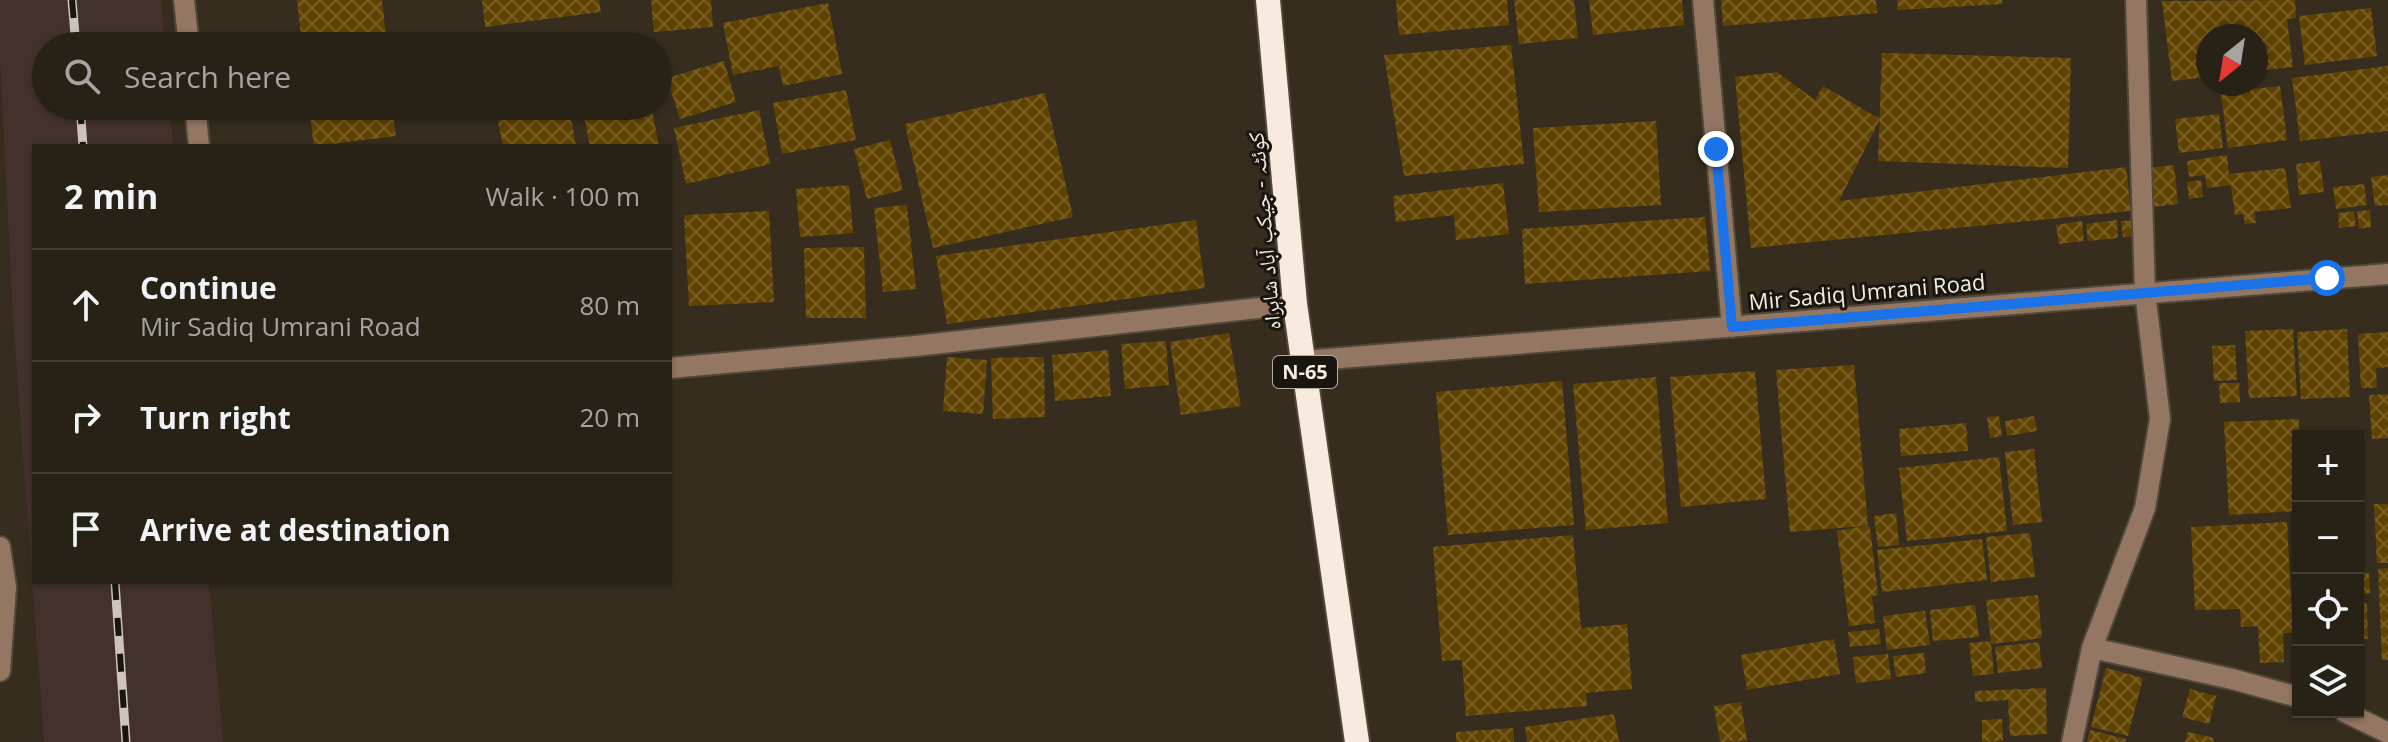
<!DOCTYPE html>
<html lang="en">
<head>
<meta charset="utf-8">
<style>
  :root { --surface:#282216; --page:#342f23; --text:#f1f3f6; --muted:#a5a4a1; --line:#443f35 }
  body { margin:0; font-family:"Open Sans","Noto Naskh Arabic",sans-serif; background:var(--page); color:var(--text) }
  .controls { position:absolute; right:24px; bottom:24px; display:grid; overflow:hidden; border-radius:0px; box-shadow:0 2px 6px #0004 }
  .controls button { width:72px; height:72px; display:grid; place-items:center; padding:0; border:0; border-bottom:2px solid var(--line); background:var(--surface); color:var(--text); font:40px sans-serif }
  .compass { position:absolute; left:2196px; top:24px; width:72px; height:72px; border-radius:50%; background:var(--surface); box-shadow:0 2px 6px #0004; rotate:210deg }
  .stop { position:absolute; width:24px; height:24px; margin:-18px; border:6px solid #1a73e8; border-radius:50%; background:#fff }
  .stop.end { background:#1a73e8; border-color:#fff; box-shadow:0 2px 8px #0008 }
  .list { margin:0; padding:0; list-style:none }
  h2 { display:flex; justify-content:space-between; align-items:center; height:104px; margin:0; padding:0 32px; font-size:34px }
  h2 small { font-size:26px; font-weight:400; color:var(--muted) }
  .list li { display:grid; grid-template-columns:52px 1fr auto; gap:24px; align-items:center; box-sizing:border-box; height:112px; padding:0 32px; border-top:2px solid var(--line) }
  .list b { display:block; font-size:30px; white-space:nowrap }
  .list p { margin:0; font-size:26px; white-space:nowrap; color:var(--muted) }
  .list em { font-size:26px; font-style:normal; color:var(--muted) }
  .icon { flex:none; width:44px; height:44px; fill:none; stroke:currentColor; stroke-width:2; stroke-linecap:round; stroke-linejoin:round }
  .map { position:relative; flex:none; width:2388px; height:742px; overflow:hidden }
  .search { position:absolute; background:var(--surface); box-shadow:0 2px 6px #0004; left:32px; top:32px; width:640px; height:88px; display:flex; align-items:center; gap:20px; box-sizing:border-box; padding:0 28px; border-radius:44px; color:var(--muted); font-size:30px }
  .panel { position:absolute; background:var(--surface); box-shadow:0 2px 6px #0004; left:32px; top:144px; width:640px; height:440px; border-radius:0px }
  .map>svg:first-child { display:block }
</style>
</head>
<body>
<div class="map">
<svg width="2388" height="742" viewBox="0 0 2388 742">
  <defs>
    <pattern id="building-cross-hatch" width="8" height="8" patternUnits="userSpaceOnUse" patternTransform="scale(2)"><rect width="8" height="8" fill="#604301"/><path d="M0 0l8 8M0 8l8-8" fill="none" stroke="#775e26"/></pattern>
  </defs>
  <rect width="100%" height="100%" fill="#362d1e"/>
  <!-- industrial -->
  <path fill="#44312b" d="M0,0H161L165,46H46V106H170L173,146H34V582H209L223,742H44L13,318L0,57Z"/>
  <!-- building -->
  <path fill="url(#building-cross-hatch)" d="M297,0H382L387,46H302Z
    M482,0H599L601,12L485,27Z
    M651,0H711L713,27L654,32Z
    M1396,0H1507L1509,25L1399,35Z
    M1514,0H1574L1578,38L1519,44Z
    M1589,0H1682L1684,25L1593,35Z
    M1721,0H1876L1877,13L1723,26Z
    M1897,0H2002V4L1898,10Z
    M2295,0L2296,18L2287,19L2293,67L2256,71V36H2208V77L2172,81L2162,1Z
    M828,3L842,74L783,86L779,66L733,75L723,23Z
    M2371,8L2377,56L2305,65L2299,16Z
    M1511,45L1524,164L1404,176L1384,55Z
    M1882,53L2071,58L2068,168L1878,161Z
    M724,61L736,102L680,119L667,78Z
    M2388,66V131L2300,141L2292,78Z
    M1777,72L1815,100L1823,86L1880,119L1839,201L2126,167L2131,211L1751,248L1735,77Z
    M2280,86L2287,140L2228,148L2221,93Z
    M846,90L856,140L782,154L773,103Z
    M1045,93L1073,217L933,248L905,124Z
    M309,106H392L396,136L314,146Z
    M495,106H569L576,146H503Z
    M582,106H651L659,146H590Z
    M759,110L770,164L686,184L674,128Z
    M2219,114L2223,148L2179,153L2175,119Z
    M1656,121L1661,205L1539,212L1533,128Z
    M890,140L903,190L867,199L854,149Z
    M2227,155L2229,174L2285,168L2291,208L2254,212L2256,223L2245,224L2243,214L2235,215L2231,185L2207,188L2205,175L2189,177L2187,161Z
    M2320,161L2324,192L2299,195L2296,164Z
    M2174,165L2178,204L2152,207L2148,168Z
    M2388,175V205L2375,206L2371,177Z
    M2201,180L2203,197L2189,199L2187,182Z
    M1503,183L1509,234L1456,240L1454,215L1396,222L1393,196Z
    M2364,184L2367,205L2336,209L2333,187Z
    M849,185L853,233L800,237L796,189Z
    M907,205L916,289L883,292L874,208Z
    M2370,210L2371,227L2359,229L2357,211Z
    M769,211L774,302L689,306L684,215Z
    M2354,211L2356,226L2339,228L2338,213Z
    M1705,217L1710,271L1525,284L1522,229Z
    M1196,220L1205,288L947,324L936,256Z
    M2117,220L2118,238L2088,241L2086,224Z
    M2136,220L2138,236L2123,237L2121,221Z
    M2082,221L2084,241L2059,244L2056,225Z
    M864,247L866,318H806L804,248Z
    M2293,329L2297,396L2249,398L2245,331Z
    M2347,329L2350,397L2301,399L2297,332Z
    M2388,332V367L2376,368L2377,388H2361L2358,334Z
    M1229,333L1241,406L1181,415L1170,342Z
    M1166,341L1169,385L1125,389L1121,344Z
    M2235,345L2237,380L2214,381L2212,346Z
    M1108,350L1111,396L1055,401L1052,355Z
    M947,357L987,360L983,414L943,411Z
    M1044,357L1045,417L993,419L991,358Z
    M1854,365L1868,527H1870L1878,595L1872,596L1875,623L1849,626L1837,531L1864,526L1790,532L1776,370Z
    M1755,371L1766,499L1681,507L1670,377Z
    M1656,377L1668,523L1586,530L1573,384Z
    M1562,381L1574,525L1448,535L1436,392Z
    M2219,383H2239L2240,402L2220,403Z
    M2388,394V438L2372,439L2369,395Z
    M1999,416L2002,436L1990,438L1987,417Z
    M2034,416L2037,431L2007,436L2005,421Z
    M2299,419L2298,511L2229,515L2224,422Z
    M1966,423L1968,451L1901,456L1899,429Z
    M2334,431L2335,436H2304V432Z
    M2034,449L2042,522L2013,525L2005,452Z
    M1999,457L2007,531L1907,541L1899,468Z
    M2374,504H2388V563H2377Z
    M1896,513L1899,545L1878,547L1874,516Z
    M2287,522L2293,633H2283L2284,662L2260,663L2258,626L2241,627L2240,609L2195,610L2191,527Z
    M2030,533L2035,577L1991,582L1986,537Z
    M1573,535L1581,628L1627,624L1632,689L1586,693L1587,706L1466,716L1462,660L1442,661L1433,547Z
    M1982,539L1987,580L1882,592L1877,550Z
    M2388,568V660H2382L2378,569Z
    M2369,573L2370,593L2358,594V574Z
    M2038,595L2042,638L1991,644L1994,674L1973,676L1969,643L1991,641L1986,600Z
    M2358,603H2367L2368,639L2358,640Z
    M1975,605L1979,637L1933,641L1930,610Z
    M1925,611L1930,645L1887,650L1883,616Z
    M1879,629L1881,644L1850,647L1848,632Z
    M1834,639L1840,674L1747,690L1741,655Z
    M2039,642L2042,668L1998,673L1995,647Z
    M1924,653L1926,673L1896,677L1893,656Z
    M1888,654L1891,679L1856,683L1853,657Z
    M2106,668L2143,678L2128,736L2091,727Z
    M2046,688L2047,734L2010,736L2008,700L1975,702V691Z
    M2190,689L2216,696L2209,724L2182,717Z
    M1741,702L1747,741L1720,742L1714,706Z
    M1614,714L1619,742H1527L1525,727Z
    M2002,719L2003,741L1982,742V720Z
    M1513,728L1514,742H1456V732Z
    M2090,730L2126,739L2125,742H2087Z
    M2188,732L2214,738L2213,742H2185Z"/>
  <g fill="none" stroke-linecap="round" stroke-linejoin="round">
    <defs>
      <path id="minor" d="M184,0L189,46
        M1703,0L1732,327
        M195,106L199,146
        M1303,361L2388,274
        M670,368L915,346L1295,304
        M0,547L6,587L0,671
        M2092,648L2232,679L2298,697
        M2345,712L2388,733
        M2072,742L2092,648L2145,508L2160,419L2145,292L2136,0"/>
      <path id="highway" d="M1268,0L1295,304L1357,742"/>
    </defs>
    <!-- minor casing -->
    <use href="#minor" stroke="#50483a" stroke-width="24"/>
    <!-- highway casing -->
    <use href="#highway" stroke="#50483a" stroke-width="28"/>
    <!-- minor -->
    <use href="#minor" stroke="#947763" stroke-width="20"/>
    <!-- highway -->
    <use href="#highway" stroke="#f9eae0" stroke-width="24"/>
    <defs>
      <path id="rail" d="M72,0L76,46
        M80,106L83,146
        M115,582L126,742"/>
    </defs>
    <!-- rail casing -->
    <use href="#rail" stroke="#cbc5ba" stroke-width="9"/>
    <!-- rail -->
    <use href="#rail" stroke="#1a160f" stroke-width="6" stroke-dasharray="18" stroke-linecap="butt"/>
  </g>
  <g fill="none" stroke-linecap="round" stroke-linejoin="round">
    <!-- route -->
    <path stroke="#1a73e8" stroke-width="10" d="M1716,149L1732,327L2327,278"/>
  </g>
  <g text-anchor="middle" stroke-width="6" stroke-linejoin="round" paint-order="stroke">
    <!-- shield labels -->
    <rect fill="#1a160f" stroke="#b2ada4" stroke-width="2" x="1273" y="356" width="64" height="32" rx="6"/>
    <g font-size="20" font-weight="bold" fill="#f3eee4">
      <text x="1305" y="379">N-65</text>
    </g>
    <!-- street labels -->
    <g font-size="22" fill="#f3eee4" stroke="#1a160f">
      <text transform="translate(1264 231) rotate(-95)" y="8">کوئٹہ - جیکب آباد شاہراہ</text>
      <text transform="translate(1867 292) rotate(-5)" y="8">Mir Sadiq Umrani Road</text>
    </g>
  </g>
</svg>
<div class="controls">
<button>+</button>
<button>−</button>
<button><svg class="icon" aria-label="locate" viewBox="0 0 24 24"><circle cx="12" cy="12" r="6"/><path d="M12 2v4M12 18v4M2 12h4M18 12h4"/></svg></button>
<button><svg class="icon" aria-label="layers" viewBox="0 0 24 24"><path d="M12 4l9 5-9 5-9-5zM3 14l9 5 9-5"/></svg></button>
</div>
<svg class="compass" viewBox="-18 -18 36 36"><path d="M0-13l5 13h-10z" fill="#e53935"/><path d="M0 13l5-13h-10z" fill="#a5a4a1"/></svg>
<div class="stop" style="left:2327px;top:278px"></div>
<div class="stop end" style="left:1716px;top:149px"></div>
<div class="search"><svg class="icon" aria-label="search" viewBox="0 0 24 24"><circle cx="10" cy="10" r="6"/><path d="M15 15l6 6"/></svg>Search here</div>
<section class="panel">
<h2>2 min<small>Walk · 100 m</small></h2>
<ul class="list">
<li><svg class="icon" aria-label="ahead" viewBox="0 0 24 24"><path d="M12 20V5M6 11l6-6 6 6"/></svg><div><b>Continue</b><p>Mir Sadiq Umrani Road</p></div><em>80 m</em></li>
<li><svg class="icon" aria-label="right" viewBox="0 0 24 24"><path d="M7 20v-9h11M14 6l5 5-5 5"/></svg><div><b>Turn right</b></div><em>20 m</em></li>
<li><svg class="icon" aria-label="arrive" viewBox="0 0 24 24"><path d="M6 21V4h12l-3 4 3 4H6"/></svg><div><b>Arrive at destination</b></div></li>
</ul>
</section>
</div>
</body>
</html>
